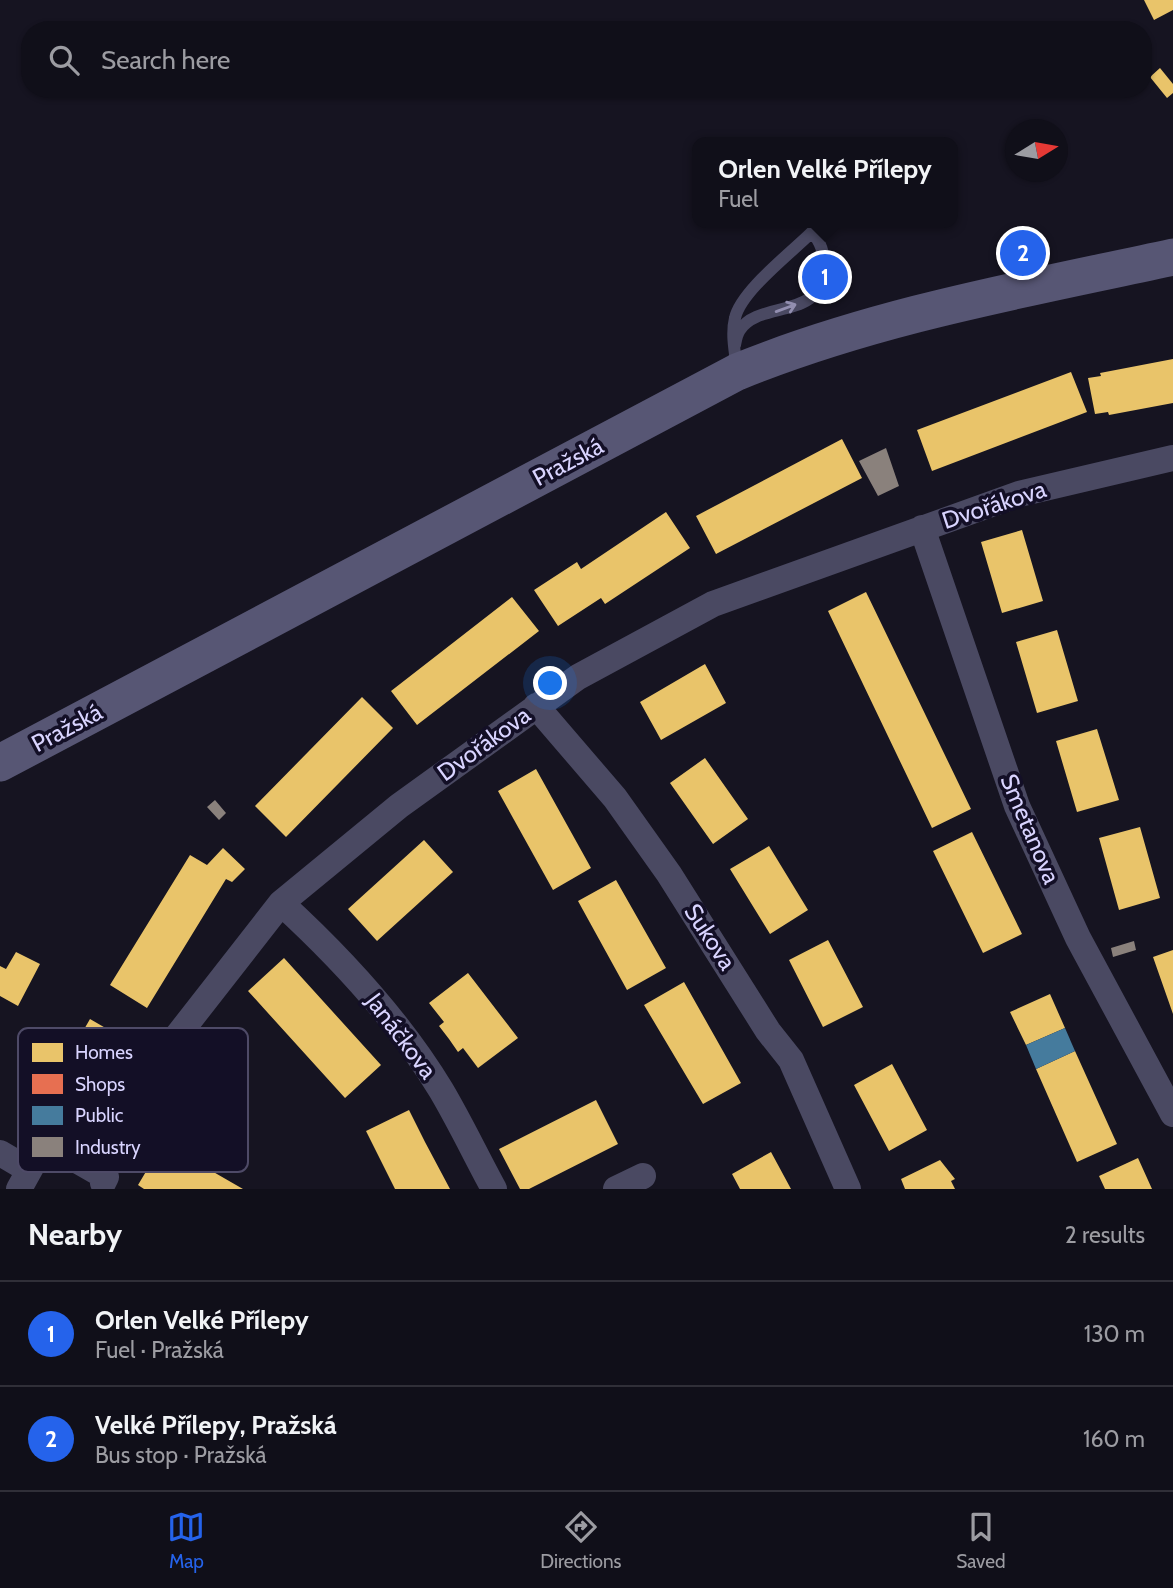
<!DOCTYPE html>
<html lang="en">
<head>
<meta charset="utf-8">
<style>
  :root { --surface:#100f19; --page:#191822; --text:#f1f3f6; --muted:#9c9ca2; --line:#302f38; --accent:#2563eb }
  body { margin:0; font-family:Cabin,sans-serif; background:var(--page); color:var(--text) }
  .compass { position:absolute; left:1005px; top:119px; width:63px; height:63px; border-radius:50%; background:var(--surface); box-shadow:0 2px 5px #0004; rotate:79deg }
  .you { position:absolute; left:551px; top:684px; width:24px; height:24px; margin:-18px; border:5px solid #fff; border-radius:50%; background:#1a73e8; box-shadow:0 0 0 10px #1a73e833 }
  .badge { display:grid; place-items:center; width:46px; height:46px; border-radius:50%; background:var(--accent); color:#fff; font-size:23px; font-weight:700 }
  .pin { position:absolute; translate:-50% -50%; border:4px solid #fff; box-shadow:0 2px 7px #0006 }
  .popup { position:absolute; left:692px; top:137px; width:266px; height:91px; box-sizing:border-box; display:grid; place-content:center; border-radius:14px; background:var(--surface); filter:drop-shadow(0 2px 5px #0005); font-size:23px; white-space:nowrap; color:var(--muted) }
  .popup b { font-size:26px; color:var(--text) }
  .popup::after { content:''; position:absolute; left:50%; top:100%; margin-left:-14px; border:14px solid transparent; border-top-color:var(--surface) }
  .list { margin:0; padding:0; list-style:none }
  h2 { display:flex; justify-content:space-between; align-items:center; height:91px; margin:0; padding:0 28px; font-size:30px }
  h2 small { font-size:23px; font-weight:400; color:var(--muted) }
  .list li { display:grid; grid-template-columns:46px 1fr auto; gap:21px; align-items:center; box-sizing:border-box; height:105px; padding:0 28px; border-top:2px solid var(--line) }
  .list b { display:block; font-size:26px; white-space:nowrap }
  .list p { margin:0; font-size:23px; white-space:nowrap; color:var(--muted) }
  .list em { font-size:23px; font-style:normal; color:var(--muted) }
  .icon { flex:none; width:38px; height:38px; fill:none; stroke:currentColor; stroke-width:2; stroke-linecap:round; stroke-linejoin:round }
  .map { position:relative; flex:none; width:1173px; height:1189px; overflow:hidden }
  .search { position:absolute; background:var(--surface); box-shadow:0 2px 5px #0004; left:21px; right:21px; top:21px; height:77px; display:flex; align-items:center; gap:18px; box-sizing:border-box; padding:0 24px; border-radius:28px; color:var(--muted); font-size:26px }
  .sheet { height:301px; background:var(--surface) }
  nav { display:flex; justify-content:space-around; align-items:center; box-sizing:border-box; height:98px; border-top:2px solid var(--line); background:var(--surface); font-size:19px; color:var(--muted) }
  nav a { display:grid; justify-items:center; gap:4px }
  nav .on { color:var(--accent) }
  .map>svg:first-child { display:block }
</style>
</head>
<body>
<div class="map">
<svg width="1173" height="1189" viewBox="0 0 1173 1189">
  <rect width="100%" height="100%" fill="#161421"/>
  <!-- homes -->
  <path fill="#e9c46a" d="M1144,0H1173V10L1154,20Z
    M1160,68L1173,84V93L1167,98L1150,77Z
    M1173,359V403L1109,415L1108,412L1095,414L1088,378L1101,376L1100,373Z
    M1071,372L1087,412L932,471L917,430Z
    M842,439L862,478L716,554L696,516Z
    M666,512L690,548L605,604L601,598L558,626L534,590L577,562L581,569Z
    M1022,530L1043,601L1002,613L981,542Z
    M866,592L971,809L932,828L828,611Z
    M512,597L539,631L417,725L391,691Z
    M1057,630L1078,701L1037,713L1016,642Z
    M705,664L726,703L661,740L640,702Z
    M362,697L393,728L286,837L255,806Z
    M1097,729L1119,800L1077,812L1056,741Z
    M705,758L748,819L713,844L670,783Z
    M536,769L591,868L553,890L498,791Z
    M1140,827L1160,898L1119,910L1099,838Z
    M972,832L1022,934L983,953L933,851Z
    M424,840L453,872L377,941L348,909Z
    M769,846L808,910L770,934L730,869Z
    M223,848L245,869L232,882L226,879L147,1008L110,985L190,855L207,865Z
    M616,880L666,968L627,990L578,901Z
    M828,940L863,1007L823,1027L789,960Z
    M1173,950V1014L1153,957Z
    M16,952L40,964L18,1006L0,996V966L6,969Z
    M284,958L381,1065L345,1098L248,991Z
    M468,973L518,1038L478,1068L463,1048L458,1052L449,1039L439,1026L444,1022L429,1003Z
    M684,982L741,1083L703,1104L644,1005Z
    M1050,994L1065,1028L1026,1045L1010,1012Z
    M90,1019L128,1041L77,1130L39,1108Z
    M1075,1051L1117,1144L1077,1162L1036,1069Z
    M892,1064L927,1130L889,1151L854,1085Z
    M596,1100L618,1144L529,1189H520L499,1149Z
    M409,1110L425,1142L450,1189H395L366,1131Z
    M169,1133L180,1139L181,1145L177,1151L243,1189H144L138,1185Z
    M771,1152L791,1189H740L732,1174Z
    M1138,1158L1152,1189H1105L1099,1176Z
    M940,1160L955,1179L951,1181L955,1189H905L901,1179Z"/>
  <!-- public -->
  <path fill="#457b9d" d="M1065,1028L1075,1051L1036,1069L1026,1045Z"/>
  <!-- industry -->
  <path fill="#8a817c" d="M886,448L899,486L878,496L859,461Z
    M215,800L226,813L219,820L207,807Z
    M1134,941L1136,950L1113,957L1111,948Z"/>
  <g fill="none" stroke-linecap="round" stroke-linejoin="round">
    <!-- service -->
    <path stroke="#4a4962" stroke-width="12" d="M735,345C736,340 737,334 740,330C758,300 824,321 824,267C824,252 821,243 812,232C791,253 741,291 735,318C731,334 735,353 737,368"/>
    <!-- minor -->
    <path stroke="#4a4962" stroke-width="26" d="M922,528L1017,806L1078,938L1173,1114
      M536,706L615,798L669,874L768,1031L791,1060L848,1189
      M281,903C341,958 398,1019 441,1090C460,1122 476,1156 494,1189
      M0,1153L29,1170
      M99,1173L178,1035L281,903L399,806L578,677L713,604L1019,494L1173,458
      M19,1189L45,1142L106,1177L103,1183
      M616,1189L643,1176"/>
    <!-- secondary -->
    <path stroke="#575674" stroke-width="37" d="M0,763L737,372C877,315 1026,289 1173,257"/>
  </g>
  <!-- one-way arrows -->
  <defs><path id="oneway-shaft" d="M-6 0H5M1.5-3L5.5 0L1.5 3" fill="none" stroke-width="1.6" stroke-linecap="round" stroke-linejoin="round" transform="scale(1.75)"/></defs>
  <use stroke="#928eb0" href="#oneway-shaft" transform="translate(786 308) rotate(-20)"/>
  <g text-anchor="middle" stroke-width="7" stroke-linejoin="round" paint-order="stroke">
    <!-- street labels -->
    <g font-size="24" fill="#d9d4ff" stroke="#130f26">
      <text transform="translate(568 462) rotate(-28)" y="8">Pražská</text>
      <text transform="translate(994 505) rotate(-18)" y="8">Dvořákova</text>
      <text transform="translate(67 728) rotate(-28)" y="8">Pražská</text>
      <text transform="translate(484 744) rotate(-36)" y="8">Dvořákova</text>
      <text transform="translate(1030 829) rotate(67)" y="8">Smetanova</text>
      <text transform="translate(710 937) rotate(57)" y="8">Sukova</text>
      <text transform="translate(401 1036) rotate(53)" y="8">Janáčkova</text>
    </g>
  </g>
  <!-- legend -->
  <rect x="18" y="1028" width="230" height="144" rx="10" fill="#130f26" stroke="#4e4a67" stroke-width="2"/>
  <rect x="32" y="1043" width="31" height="19" fill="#e9c46a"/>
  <rect x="32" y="1074" width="31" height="20" fill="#e76f51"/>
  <rect x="32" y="1106" width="31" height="19" fill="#457b9d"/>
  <rect x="32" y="1137" width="31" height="20" fill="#8a817c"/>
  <g font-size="19" fill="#d9d4ff">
    <text x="75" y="1059">Homes</text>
    <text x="75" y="1091">Shops</text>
    <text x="75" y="1122">Public</text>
    <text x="75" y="1154">Industry</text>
  </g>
</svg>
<svg class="compass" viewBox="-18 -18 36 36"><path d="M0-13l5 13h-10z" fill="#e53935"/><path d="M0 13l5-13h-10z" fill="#9c9ca2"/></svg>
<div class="you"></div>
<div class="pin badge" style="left:825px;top:277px">1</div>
<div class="popup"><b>Orlen Velké Přílepy</b>Fuel</div>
<div class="pin badge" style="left:1023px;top:253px">2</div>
<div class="search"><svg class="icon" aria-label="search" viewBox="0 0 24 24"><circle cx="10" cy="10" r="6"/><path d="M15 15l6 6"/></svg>Search here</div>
</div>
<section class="sheet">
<h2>Nearby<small>2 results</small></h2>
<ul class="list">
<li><span class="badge">1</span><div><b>Orlen Velké Přílepy</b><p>Fuel · Pražská</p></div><em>130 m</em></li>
<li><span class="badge">2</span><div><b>Velké Přílepy, Pražská</b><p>Bus stop · Pražská</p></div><em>160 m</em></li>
</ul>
</section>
<nav>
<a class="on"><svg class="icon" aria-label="map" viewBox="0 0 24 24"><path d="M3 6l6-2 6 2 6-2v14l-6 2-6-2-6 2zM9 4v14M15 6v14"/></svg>Map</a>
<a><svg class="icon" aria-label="directions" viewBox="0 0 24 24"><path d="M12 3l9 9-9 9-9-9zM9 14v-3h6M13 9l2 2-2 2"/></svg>Directions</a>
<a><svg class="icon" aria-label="saved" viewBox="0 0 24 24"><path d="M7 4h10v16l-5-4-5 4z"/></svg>Saved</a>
</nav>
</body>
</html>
